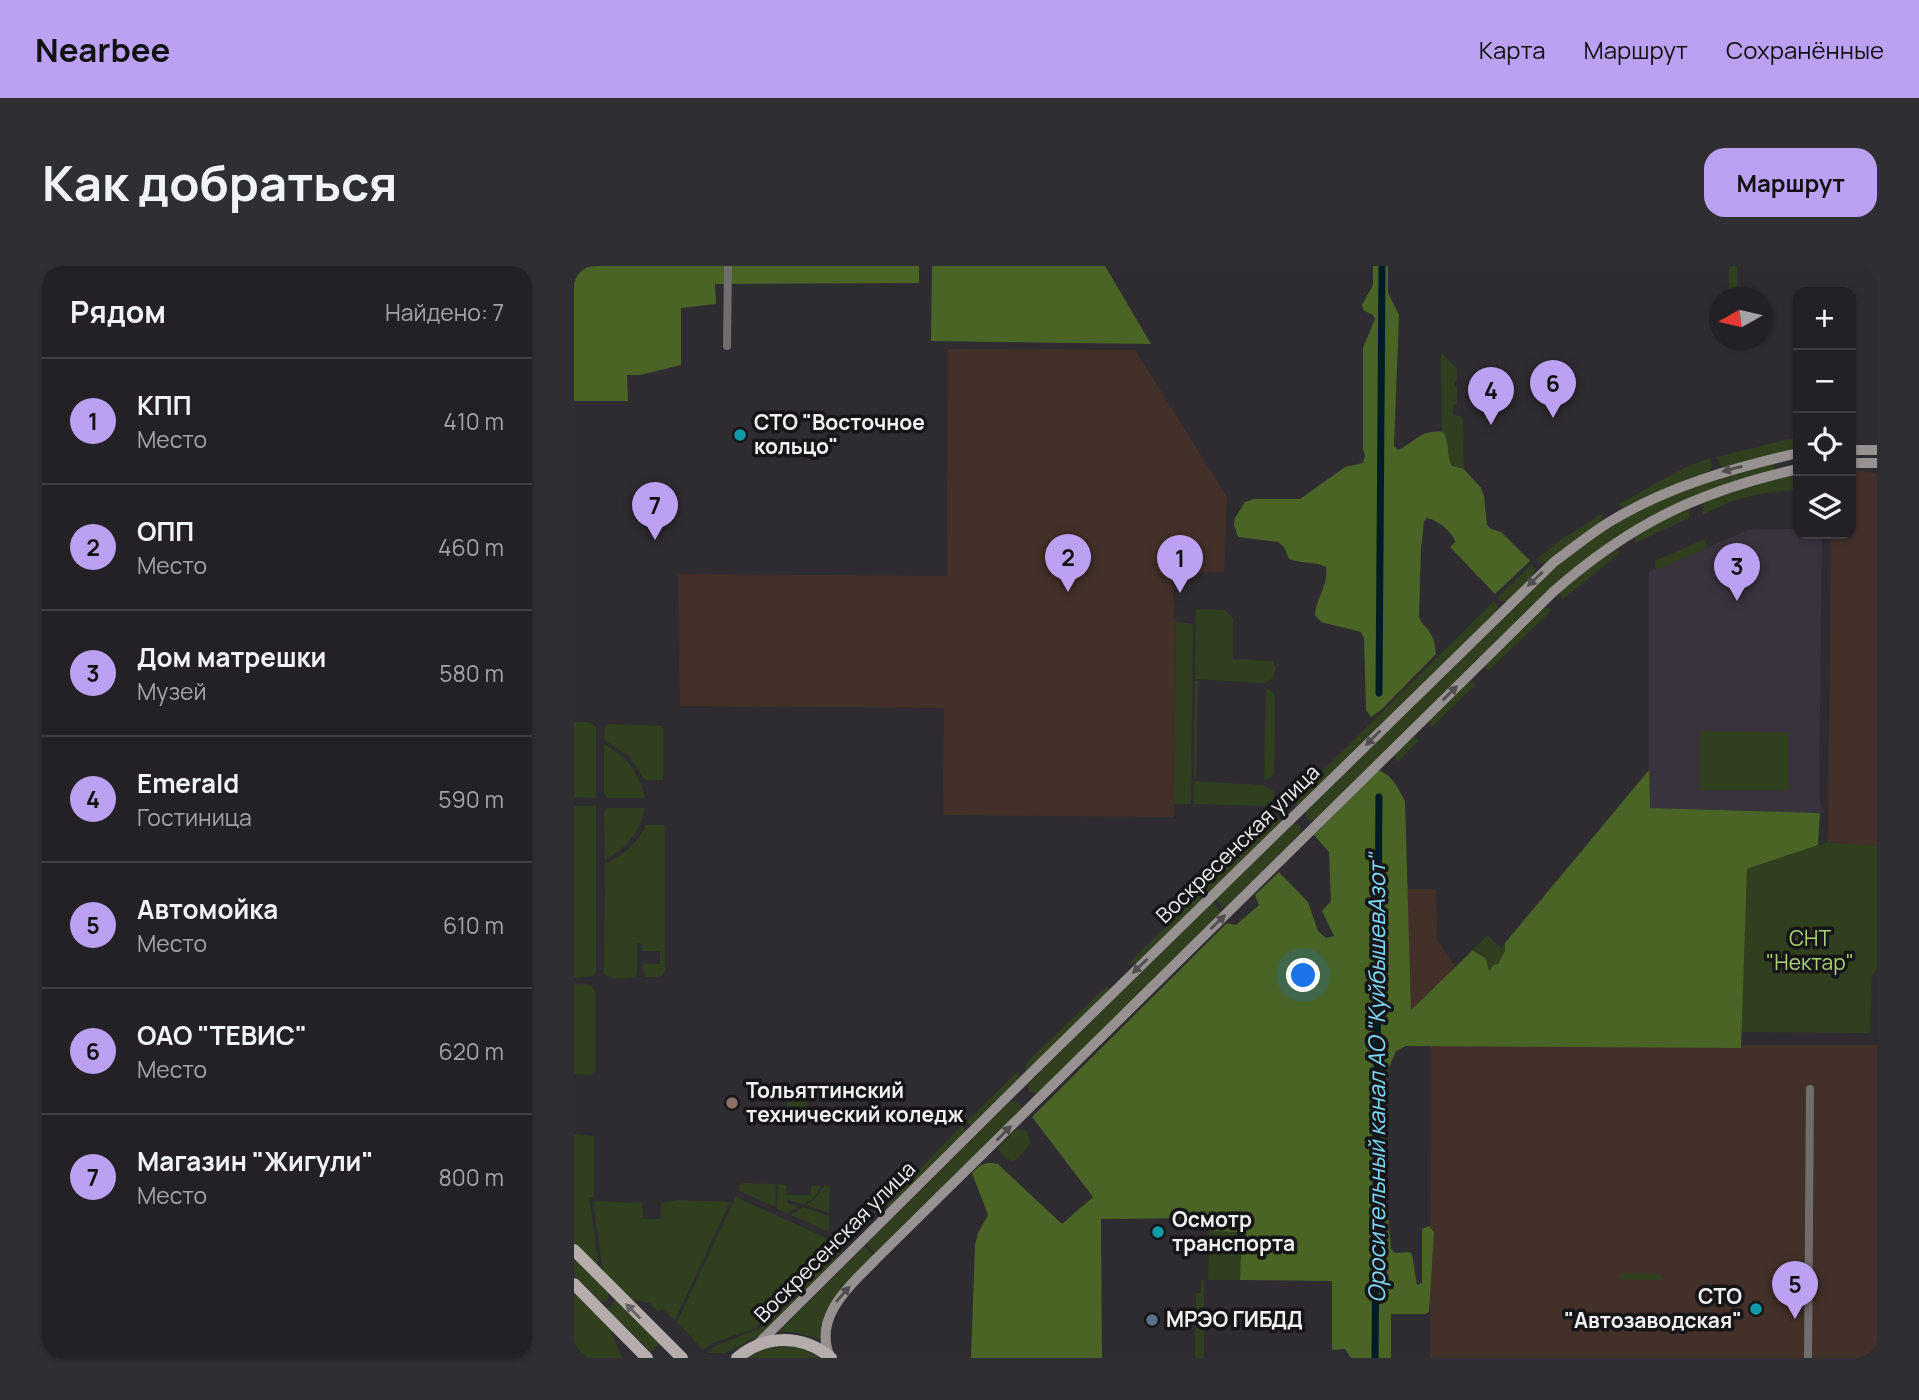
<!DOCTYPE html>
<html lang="ru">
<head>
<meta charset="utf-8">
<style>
  :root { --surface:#232125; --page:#2f2e32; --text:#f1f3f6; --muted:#a3a3a7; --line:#403e42; --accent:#bca0f2 }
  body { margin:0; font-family:Manrope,sans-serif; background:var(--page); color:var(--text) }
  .controls { position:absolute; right:21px; top:21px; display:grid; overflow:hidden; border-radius:14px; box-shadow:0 2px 5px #0004 }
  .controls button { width:63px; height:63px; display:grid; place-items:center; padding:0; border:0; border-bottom:2px solid var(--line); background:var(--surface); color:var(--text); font:35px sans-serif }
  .compass { position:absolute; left:1135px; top:21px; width:63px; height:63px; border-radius:50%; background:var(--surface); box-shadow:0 2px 5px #0004; rotate:262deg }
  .you { position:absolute; left:730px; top:710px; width:24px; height:24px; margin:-18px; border:5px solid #fff; border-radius:50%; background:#1a73e8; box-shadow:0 0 0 10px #1a73e833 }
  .badge { display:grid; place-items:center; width:46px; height:46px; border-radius:50%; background:var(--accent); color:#111; font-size:23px; font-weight:700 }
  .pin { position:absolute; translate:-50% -58px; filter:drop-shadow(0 2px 4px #0008) }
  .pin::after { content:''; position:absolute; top:37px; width:24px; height:21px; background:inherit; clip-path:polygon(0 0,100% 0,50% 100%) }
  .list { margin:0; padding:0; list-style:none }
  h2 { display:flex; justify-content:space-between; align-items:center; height:91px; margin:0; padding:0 28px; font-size:30px }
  h2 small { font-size:23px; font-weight:400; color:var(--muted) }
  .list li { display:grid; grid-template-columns:46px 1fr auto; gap:21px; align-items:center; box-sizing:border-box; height:126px; padding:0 28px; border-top:2px solid var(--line) }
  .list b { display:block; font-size:26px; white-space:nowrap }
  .list p { margin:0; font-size:23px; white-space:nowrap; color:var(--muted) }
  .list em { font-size:23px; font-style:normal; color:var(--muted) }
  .icon { flex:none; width:38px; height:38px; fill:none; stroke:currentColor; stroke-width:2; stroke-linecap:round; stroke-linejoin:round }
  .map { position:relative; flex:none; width:1303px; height:1092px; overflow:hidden; border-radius:21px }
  header { display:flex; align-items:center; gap:42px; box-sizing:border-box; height:98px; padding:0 35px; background:var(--accent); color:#111 }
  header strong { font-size:33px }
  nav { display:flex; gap:38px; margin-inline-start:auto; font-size:24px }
  .intro { display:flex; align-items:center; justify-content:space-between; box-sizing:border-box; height:168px; padding:0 42px }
  h1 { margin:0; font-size:49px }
  .button { padding:18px 32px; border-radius:21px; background:var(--accent); color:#111; font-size:24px; font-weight:700 }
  main { display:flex; gap:42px; padding:0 42px }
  aside { flex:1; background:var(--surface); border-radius:21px; box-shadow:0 2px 5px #0004 }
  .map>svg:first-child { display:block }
</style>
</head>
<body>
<header>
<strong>Nearbee</strong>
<nav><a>Карта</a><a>Маршрут</a><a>Сохранённые</a></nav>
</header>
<div class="intro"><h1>Как добраться</h1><a class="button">Маршрут</a></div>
<main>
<aside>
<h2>Рядом<small>Найдено: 7</small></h2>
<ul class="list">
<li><span class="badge">1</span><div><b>КПП</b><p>Место</p></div><em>410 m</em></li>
<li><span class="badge">2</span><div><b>ОПП</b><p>Место</p></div><em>460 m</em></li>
<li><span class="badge">3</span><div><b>Дом матрешки</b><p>Музей</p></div><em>580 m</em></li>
<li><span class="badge">4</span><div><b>Emerald</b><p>Гостиница</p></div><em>590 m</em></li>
<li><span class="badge">5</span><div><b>Автомойка</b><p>Место</p></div><em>610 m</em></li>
<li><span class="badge">6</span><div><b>ОАО &quot;ТЕВИС&quot;</b><p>Место</p></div><em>620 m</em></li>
<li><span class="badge">7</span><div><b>Магазин &quot;Жигули&quot;</b><p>Место</p></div><em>800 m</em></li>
</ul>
</aside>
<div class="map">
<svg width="1303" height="1092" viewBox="0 0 1303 1092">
  <rect width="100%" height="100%" fill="#2f2c31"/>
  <!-- commercial -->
  <path fill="#423029" d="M833,623H862L863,674L882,701L837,745Z"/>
  <!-- industrial -->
  <path fill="#433029" d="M374,83L561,84L653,231L650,306L599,307L600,353L602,354L600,551L369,549L370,442L106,440L104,308L373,310Z
    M1277,205L1303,207V580L1254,576L1257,268H1277Z
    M857,779H1303V1092H856Z"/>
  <!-- built -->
  <path fill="#39333e" d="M1224,263V268H1248L1245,532L1250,547L1075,542V306L1174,264Z"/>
  <!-- green -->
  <path fill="#303f1d" d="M1155,0H1163L1164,31H1155Z
    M867,86L883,103V112L880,118L883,122V138L879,139V149L886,150L889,153L890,203H868Z
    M1221,172V180L1216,185L1153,200H1147L1142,191Z
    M1136,192L1138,200L1135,205L1052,242L1043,239L1110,202Z
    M1198,197L1201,199L1199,205L1039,273L974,324L741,554H734L731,546L985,298C1022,269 1061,244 1105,226C1134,213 1167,206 1198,197Z
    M1224,207V223L1185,228L1156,236L1128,249L1130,236L1151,227Z
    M1116,242L1115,252L1061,277V271L1065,266Z
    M1029,247L1027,256L971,298L962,294L986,274Z
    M1131,273L1133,282L1082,304L1081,295Z
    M1041,283L1046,287L989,333L986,328L988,322Z
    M958,298L961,304L959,309L934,335H927L923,332Z
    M920,335L924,341L923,345L724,539L715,538Z
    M969,341L978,344L914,405L911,400V397Z
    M622,343L651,344L659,352V393L698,395L702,403L698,413L690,417L621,413Z
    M602,356L619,358L617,538H600Z
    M895,414L902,418L858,461L854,454Z
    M621,415H624L622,513H620Z
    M692,422L700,427L701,432L700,506L696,512L690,514Z
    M0,456H16L22,461V532L0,531Z
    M34,458L89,460V514H71L55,490L30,474L31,460Z
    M1126,465L1215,466V524H1125Z
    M838,470L845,474L824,496L819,489Z
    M30,478C54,491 64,506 71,532H33L30,527Z
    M620,515L689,519L699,525C701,532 697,538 690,540L620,538Z
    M0,540H22V705L19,710L0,712Z
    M33,542H71C65,568 53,581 31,594L30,547Z
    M703,549L707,556L636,627L630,622Z
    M720,557L726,560L727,567L650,643L641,633Z
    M72,559H91V704L87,711H71L68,698H86V685H68V678L63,677V709C56,714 37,714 30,708L31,598C50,588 63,578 72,559Z
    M1254,576L1303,580V704L1298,709L1296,767L1166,766L1173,603Z
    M627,625L633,631L566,696L554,698Z
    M638,636L647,646L464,828L455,826L454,818Z
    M913,669L927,682L931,677V685L924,698L920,699L916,705L906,687L899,684Z
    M0,718L17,719L21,725V805L16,809L0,808Z
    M533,720L535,722L530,731L453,805L451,802L454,795Z
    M444,805L445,812L397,860L392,856Z
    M213,822H233V853H213Z
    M441,835L445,837L448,842L302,988L293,978L436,836Z
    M388,859L392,865L316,941L311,940Z
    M442,863L453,865L457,877L442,894L437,895L427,888L424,882Z
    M0,868L20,870V931H15L25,1003L0,978Z
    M170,917L202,918L201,941L166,925L165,919Z
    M204,918L212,919L213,929H237V920H247L240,932L230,938L214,934L213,937L225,940L214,947L203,943Z
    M250,920H256L255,947L232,939L241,933Z
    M162,931L265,978L182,1062L139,1077L129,1084L103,1056Z
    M104,934L156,936L101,1054L88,1043L84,1045L75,1037L56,1033L29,1006L19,935L68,937L69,953H87V937Z
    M229,941L255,950V966L217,949Z
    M635,965L668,966L666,1014H634Z
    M268,980L269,984L263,991L257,1003L194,1065L151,1087H133L141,1080L185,1063Z
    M291,980L300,990C278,1014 246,1038 246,1073L218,1066H204Z
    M0,992L35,1027L33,1035L27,1036L0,1009Z
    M1047,1007L1087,1008V1014L1045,1013Z
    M627,1014H630V1092H621L622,1027H627Z
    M0,1023L34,1057L48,1092H0Z
    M41,1033L85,1078L77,1086L32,1042L38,1040Z
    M214,1080L233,1084L245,1092H172L194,1082Z"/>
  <!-- forest -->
  <path fill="#4a6426" d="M0,0H345V17L141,18L142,38L107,42V99L66,109H53L54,135H0Z
    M358,0H531L577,78L357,75Z
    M799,0H814V27L825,49L820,180L824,184C841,177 846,163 869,166C876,176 872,189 878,200L890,203L907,222L910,230L913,259L917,263L927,266L956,295L921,328L876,281L881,276C879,266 863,254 853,252L850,255L847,283L845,351C848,359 851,359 855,365C860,372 861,380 862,388L807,444L797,451L792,444L790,372L787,366L747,356L741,349C742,332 755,319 752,301C742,295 727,298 715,293L710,281L704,276L664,271L660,259L661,252L671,236L680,233H726L771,201L789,197L791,190L789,183V82L801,53L799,49L789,44L788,39L799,19Z
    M803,504C818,508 824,522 831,535L837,744L899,684L912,693L915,705L920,699L924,698L931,685V677L1075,504L1076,542L1246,547L1244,579L1173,603L1167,782L832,780L822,785L814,804L811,919L817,983L821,987L835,986L838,988L843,1019L848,1017V963L855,960L860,966L855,1046L851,1048H817V1092H777L771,1083L758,1084V1015L666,1014L668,966L635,965V952L527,953L528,1092H397L401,979L404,967L414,949L398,907C406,898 412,895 424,898L488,958L519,931L458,851L653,657L662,659L685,639L681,629L705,606L734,636L744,665L752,672L760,670L748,645L757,635L755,586L740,569Z"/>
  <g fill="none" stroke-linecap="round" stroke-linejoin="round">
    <!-- canal -->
    <path stroke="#011c25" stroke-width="7" d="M805,427L808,0
      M801,1092L805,531"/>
    <!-- street -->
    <path stroke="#716d6d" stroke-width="8" d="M153,80L154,0
      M1234,1092L1236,823"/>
    <!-- secondary -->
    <path stroke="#979191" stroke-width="10" d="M1277,184H1303
      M1277,197H1303
      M184,1078L451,813L980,296C998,283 1017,267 1037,255C1095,220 1159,202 1224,187
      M256,1091C238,1050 278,1018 303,992L979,326C1056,258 1125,225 1224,203"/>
    <!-- primary -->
    <path stroke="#b4adac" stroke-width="12" d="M0,984L108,1092
      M0,1018L73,1092
      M163,1092C191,1068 229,1068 257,1092"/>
  </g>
  <!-- one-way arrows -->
  <defs><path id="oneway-solid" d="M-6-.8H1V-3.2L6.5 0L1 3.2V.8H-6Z" transform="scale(1.75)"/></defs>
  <g fill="#504d4e">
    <use href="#oneway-solid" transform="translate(1158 203) rotate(165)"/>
    <use href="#oneway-solid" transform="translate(961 313) rotate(137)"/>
    <use href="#oneway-solid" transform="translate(876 427) rotate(-45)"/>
    <use href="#oneway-solid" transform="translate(799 472) rotate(135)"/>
    <use href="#oneway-solid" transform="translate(644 656) rotate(-44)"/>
    <use href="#oneway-solid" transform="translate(566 700) rotate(136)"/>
    <use href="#oneway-solid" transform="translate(430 867) rotate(-45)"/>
    <use href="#oneway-solid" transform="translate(269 1028) rotate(-49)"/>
  </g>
  <use fill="#656162" href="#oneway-solid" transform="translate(59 1045) rotate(-135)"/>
  <!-- markers -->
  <g fill="#0f9aa8" stroke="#161517" stroke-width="2.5">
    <circle cx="166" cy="169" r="7"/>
    <circle cx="584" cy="966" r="7"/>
    <circle cx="1182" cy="1043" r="7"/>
  </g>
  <circle fill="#8d6e63" stroke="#161517" stroke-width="2.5" cx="158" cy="837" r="7"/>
  <circle fill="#5c6f8a" stroke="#161517" stroke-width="2.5" cx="578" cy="1054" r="7"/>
  <g text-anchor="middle" stroke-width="7" stroke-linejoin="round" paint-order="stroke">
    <!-- poi labels -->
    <g font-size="21" font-weight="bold" fill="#f0eff2" stroke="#161517" text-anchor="start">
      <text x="180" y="164">СТО "Восточное<tspan x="180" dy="24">кольцо"</tspan></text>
      <text x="172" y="832">Тольяттинский<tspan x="172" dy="24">технический коледж</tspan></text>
      <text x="598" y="961">Осмотр<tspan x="598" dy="24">транспорта</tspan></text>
      <text x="1168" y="1038" text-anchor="end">СТО<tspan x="1168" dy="24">"Автозаводская"</tspan></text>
      <text x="592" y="1061">МРЭО ГИБДД</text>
    </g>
    <!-- street labels -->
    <g font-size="21" fill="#f0eff2" stroke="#161517">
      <text transform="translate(664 578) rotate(-44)" y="7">Воскресенская улица</text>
      <text transform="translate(261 976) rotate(-45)" y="7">Воскресенская улица</text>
    </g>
    <!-- park labels -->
    <g font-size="21" fill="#a9d178" stroke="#161517">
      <text x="1236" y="680">СНТ<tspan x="1236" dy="24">"Нектар"</tspan></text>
    </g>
    <!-- water labels -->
    <g font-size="23" font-style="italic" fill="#80dcfd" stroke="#161517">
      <text transform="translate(803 812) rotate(-90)" y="8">Оросительный канал АО "КуйбышевАзот"</text>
    </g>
  </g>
</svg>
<div class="controls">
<button>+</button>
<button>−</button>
<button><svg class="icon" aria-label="locate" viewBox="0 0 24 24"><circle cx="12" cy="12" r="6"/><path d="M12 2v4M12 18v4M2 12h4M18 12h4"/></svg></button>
<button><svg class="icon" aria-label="layers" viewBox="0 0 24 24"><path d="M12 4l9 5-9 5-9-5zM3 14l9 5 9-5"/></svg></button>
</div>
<svg class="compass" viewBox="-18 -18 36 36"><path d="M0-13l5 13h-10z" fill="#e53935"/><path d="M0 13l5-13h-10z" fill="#a3a3a7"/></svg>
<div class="you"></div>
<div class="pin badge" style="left:606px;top:327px">1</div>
<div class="pin badge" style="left:494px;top:326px">2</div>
<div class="pin badge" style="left:1163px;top:335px">3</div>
<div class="pin badge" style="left:917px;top:159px">4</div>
<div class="pin badge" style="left:1221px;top:1053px">5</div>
<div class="pin badge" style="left:979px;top:152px">6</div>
<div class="pin badge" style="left:81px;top:274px">7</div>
</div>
</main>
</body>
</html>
